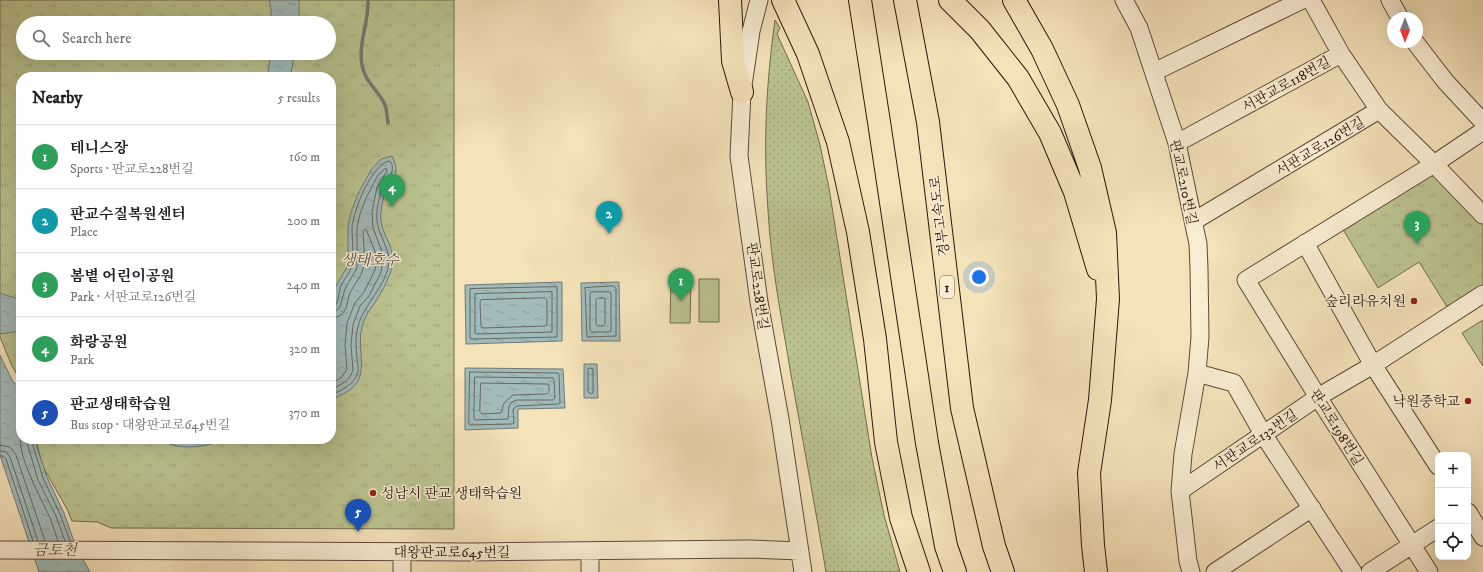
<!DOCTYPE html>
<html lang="en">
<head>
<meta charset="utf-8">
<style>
  :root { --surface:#fff; --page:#f2f2f2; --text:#202124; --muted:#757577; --line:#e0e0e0; --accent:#8f2418 }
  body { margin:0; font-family:"IM FELL DW Pica","Noto Serif KR",serif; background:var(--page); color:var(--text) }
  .controls { position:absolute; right:12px; bottom:12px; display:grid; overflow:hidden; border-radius:8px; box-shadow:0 4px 16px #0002 }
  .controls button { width:36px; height:36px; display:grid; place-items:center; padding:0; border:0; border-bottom:1px solid var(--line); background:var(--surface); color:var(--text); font:20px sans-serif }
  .compass { position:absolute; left:1387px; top:12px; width:36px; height:36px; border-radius:50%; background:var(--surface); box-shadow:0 4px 16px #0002; rotate:180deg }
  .you { position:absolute; left:979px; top:277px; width:14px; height:14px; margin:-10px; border:3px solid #fff; border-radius:50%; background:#1a73e8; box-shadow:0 0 0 6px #1a73e833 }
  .badge { display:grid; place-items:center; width:26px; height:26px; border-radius:50%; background:var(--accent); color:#fff; font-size:13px; font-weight:700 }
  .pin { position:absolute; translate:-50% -33px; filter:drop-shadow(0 1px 2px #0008) }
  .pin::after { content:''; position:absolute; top:21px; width:14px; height:12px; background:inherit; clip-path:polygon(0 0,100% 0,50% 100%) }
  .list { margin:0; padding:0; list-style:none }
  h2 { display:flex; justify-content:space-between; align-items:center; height:52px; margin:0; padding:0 16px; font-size:17px }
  h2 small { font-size:13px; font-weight:400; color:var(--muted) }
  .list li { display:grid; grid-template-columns:26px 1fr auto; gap:12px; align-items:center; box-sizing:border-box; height:64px; padding:0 16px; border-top:1px solid var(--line) }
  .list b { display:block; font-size:15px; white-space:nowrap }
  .list p { margin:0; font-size:13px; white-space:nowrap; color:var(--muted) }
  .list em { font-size:13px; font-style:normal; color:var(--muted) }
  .icon { flex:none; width:22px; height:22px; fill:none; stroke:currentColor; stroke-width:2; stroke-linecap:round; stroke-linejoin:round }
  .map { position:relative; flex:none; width:1483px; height:572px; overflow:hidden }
  .search { position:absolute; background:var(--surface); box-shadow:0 4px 16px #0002; left:16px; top:16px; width:320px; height:44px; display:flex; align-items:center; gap:10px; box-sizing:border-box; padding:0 14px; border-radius:22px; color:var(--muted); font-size:15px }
  .panel { position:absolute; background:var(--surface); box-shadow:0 4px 16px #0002; left:16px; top:72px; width:320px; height:372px; border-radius:16px }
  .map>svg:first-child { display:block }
</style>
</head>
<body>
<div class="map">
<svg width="1483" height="572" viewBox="0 0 1483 572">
  <defs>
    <pattern id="grass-dots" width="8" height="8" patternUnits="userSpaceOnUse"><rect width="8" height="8" fill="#bbc38f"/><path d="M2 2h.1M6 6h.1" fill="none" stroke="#a1a77a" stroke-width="1.8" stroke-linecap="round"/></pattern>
    <pattern id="park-tufts" width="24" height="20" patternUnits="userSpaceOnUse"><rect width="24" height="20" fill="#bbc38f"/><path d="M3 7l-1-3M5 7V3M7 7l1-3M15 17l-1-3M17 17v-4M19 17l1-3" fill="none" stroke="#a1a77a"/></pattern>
    <pattern id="water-ripples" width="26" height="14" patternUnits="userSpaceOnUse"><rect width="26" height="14" fill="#a1bbba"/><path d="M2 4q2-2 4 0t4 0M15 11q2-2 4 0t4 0" fill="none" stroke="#8ba09f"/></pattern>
  </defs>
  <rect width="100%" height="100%" fill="#f4e2b9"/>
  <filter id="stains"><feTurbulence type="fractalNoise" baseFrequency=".005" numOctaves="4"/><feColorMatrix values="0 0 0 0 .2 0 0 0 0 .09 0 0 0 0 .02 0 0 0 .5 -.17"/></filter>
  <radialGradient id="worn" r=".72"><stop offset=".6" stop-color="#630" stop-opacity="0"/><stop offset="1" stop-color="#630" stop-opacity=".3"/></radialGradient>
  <!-- grass -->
  <path fill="url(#grass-dots)" stroke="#736c4e" d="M775,20L780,28L777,34L808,102L820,145L829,188L872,458L884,515L900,572H826C815,506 803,441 791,375C782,320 771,266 768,210C763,147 766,83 775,20Z"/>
  <!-- park -->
  <path fill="url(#park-tufts)" stroke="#736c4e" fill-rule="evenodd" d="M0,0H454V529L111,528L97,522L72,521L67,509L42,465L36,439H331V77H21V381L12,366L0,337ZM23,23H329V53H23Z
    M1437,175L1483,223V288L1449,310L1419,262L1378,288L1341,226L1423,177Z"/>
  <!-- pitch -->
  <path fill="#bbc38f" stroke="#736c4e" d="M671,279L691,280L690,323H670Z
    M699,279H719V322H699Z
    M1483,320V366L1462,333Z"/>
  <!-- water -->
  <path fill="url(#water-ripples)" stroke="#727975" d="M269,0H299V23H271V8Z
    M271,53H295L290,77H267Z
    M392,156C397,166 398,174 391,184C389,186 386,188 385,191C384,197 381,206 381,212C378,230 394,244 393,262C392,273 382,292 376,301C370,310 365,315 362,327C357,345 366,366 358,381C352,391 341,395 331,400V305L334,301L336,286L348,265V226L351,212L358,194L371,170L381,159Z
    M562,282V341L466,344L465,285Z
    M619,282L620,341H582L581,283Z
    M0,293L21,300V331L0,334Z
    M0,355L13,382L21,388V439H34L47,477L64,513L76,547L90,572H39L0,455Z
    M584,364H597L598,398H584Z
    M465,368L563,369L565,408L518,409V428L465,430Z
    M158,439H226C205,448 178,451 158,439Z"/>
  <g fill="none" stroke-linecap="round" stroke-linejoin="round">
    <!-- shore -->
    <path stroke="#666864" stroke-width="1" d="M613,286L616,288V336L587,337L585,288Z
      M557,287V337L472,339L470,338V289Z
      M552,292V332L477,334L475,333V294Z
      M609,292L611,293V331L609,332H592L590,330V293L592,292Z
      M545,298L547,300V325L545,326L483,328L481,327L480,302L481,300Z
      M598,298H603L605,299V324L603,326H598L596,324V300Z
      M331,307L335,306C339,301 338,295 340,289C342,280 351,274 352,264C354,252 352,240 352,228C353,211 372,163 390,161C397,171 387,179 382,188C381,191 377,207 377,211C374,230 389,245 389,261C388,285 363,304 358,327C355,336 356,347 357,357C357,362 359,368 358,372C354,385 342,390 331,395
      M331,312L336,311L340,307L345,289L357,268V227L360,214L366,198L378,175L386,168L387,171L377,187L372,212L373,228L382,252L383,261L381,272L369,296L360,306L353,325L351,345L353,370L350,377L345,382L331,390
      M331,318C350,317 345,302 351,291C355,283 361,277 363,269C366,257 363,243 363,231L366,229L376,254L377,261L375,270L364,292L355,303L347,323L345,345L347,369L341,378L331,383
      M590,368L593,369V392L592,394L588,392V369Z
      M470,372L558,373L559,375L560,403L558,404L517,406L513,409L514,423L512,424L470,425L469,424Z
      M475,377L553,378L554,380L555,398L553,400H517L512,402L509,406L508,419L475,420L474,418Z
      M481,383L547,384L549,385V392L547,394L513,395L504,403L501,413L482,414L480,412Z
      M21,434C15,452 42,500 50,518C53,525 55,533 58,541
      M26,439L38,480L56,516L65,541
      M31,439L43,478L60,514L70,541
      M166,439L170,441C184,442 202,445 216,439
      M0,445L10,447L16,455L45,541
      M0,451L6,452L10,457L38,541
      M0,456H3L6,459L33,541"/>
    <!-- stream -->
    <path stroke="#727975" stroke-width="3.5" d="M368,0C369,22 358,43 362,65C365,83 378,89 385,105C387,110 387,117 388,123"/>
    <defs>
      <path id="minor" d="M759,0L751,31L742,92L739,156L759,302L780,419L803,572
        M1124,0L1139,28L1177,143L1198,244L1199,269L1200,337L1197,373L1183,454L1180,491L1188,561L1191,572
        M1311,0L1341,54L1379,110L1434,164L1483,215
        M1390,0L1400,18
        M1415,42L1445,81L1483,122
        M1154,72L1302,0
        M1177,143L1341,54
        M1194,221L1379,110
        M1305,243L1373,365L1438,466
        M1197,373L1234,383L1263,434L1353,572
        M1180,491L1318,397L1373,365L1483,294
        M1468,512L1483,537
        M0,550L473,552L750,549L800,551
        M402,572V552
        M590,572V551
        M1215,572L1312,508
        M1370,572L1438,528
        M1429,572L1318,397L1246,280L1434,164L1483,131"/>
      <path id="highway" d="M730,0L733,61L742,92
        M783,0L808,54L838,142L858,232L875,339L886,442L901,518L919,572
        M860,0L879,122L927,443L946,546L955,572
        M905,0L928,122L962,408L994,546L1003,572
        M950,0L980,30L1018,78L1050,133L1075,192L1098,269
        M1014,0L1042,49L1068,105L1090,168L1105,233L1108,299L1100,400L1089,473L1093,545L1096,572"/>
    </defs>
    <!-- minor casing -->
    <use href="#minor" stroke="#5d4938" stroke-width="19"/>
    <!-- highway casing -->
    <use href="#highway" stroke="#2b160d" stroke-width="24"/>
    <!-- minor -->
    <use href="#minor" stroke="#f8ecd2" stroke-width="17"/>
    <!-- highway -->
    <use href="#highway" stroke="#f4e2b9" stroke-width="22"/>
  </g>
  <!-- markers -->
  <g fill="#8f2418" stroke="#f8ecd2" stroke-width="1.5">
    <circle cx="1414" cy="301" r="4"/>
    <circle cx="1468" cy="401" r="4"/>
    <circle cx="373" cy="493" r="4"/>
  </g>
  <g text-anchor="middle" stroke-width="3" stroke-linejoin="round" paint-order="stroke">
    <!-- shield labels -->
    <rect fill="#f8ecd2" stroke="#685648" stroke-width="1" x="940" y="276" width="14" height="22" rx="3"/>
    <g font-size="13" font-weight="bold" fill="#2b160d">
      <text x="947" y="292">1</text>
    </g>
    <!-- street labels -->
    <g font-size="14" fill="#2b160d" stroke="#f8ecd2">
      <text transform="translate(1286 84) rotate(-29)" y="5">서판교로118번길</text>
      <text transform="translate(1320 146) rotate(-31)" y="5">서판교로126번길</text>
      <text transform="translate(1184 182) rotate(78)" y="5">판교로210번길</text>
      <text transform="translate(939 216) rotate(-97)" y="5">경부고속도로</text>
      <text transform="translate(758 286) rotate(82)" y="5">판교로228번길</text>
      <text transform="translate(1337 427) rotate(58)" y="5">판교로198번길</text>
      <text transform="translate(1255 440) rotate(-34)" y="5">서판교로132번길</text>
      <text x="452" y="557">대왕판교로645번길</text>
    </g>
    <!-- poi labels -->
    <g font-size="14" fill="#2b160d" stroke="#f8ecd2" text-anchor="end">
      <text x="1406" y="306">숲리라유치원</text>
      <text x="1460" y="406">낙원중학교</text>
      <text x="381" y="498" text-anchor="start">성남시 판교 생태학습원</text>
    </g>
    <!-- water labels -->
    <g font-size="15" font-style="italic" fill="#54504a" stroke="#f8ecd2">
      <text x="370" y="265">생태호수</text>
      <text x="55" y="555">금토천</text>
    </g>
  </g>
  <rect width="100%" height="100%" filter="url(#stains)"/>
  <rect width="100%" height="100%" fill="url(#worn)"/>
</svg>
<div class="controls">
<button>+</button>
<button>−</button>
<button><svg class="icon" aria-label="locate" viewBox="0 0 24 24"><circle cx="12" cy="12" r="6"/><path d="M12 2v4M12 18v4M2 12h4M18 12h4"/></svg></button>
</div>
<svg class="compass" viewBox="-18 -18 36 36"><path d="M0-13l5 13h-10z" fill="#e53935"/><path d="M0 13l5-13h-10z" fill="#757577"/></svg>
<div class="you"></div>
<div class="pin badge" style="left:681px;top:301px;background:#2e9e5b">1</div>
<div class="pin badge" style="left:609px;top:234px;background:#0f9aa8">2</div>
<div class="pin badge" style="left:1417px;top:244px;background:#2e9e5b">3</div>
<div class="pin badge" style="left:392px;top:207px;background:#2e9e5b">4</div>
<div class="pin badge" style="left:358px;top:532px;background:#1a4fb4">5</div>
<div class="search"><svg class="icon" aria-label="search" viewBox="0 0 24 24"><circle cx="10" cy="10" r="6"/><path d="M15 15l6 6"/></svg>Search here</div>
<section class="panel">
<h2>Nearby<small>5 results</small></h2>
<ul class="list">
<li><span class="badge" style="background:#2e9e5b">1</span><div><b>테니스장</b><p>Sports · 판교로228번길</p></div><em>160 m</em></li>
<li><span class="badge" style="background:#0f9aa8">2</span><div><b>판교수질복원센터</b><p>Place</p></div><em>200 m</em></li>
<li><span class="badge" style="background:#2e9e5b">3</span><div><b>봄볕 어린이공원</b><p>Park · 서판교로126번길</p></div><em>240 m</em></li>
<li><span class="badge" style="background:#2e9e5b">4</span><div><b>화랑공원</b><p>Park</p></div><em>320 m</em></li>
<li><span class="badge" style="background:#1a4fb4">5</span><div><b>판교생태학습원</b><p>Bus stop · 대왕판교로645번길</p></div><em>370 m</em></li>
</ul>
</section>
</div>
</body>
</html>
